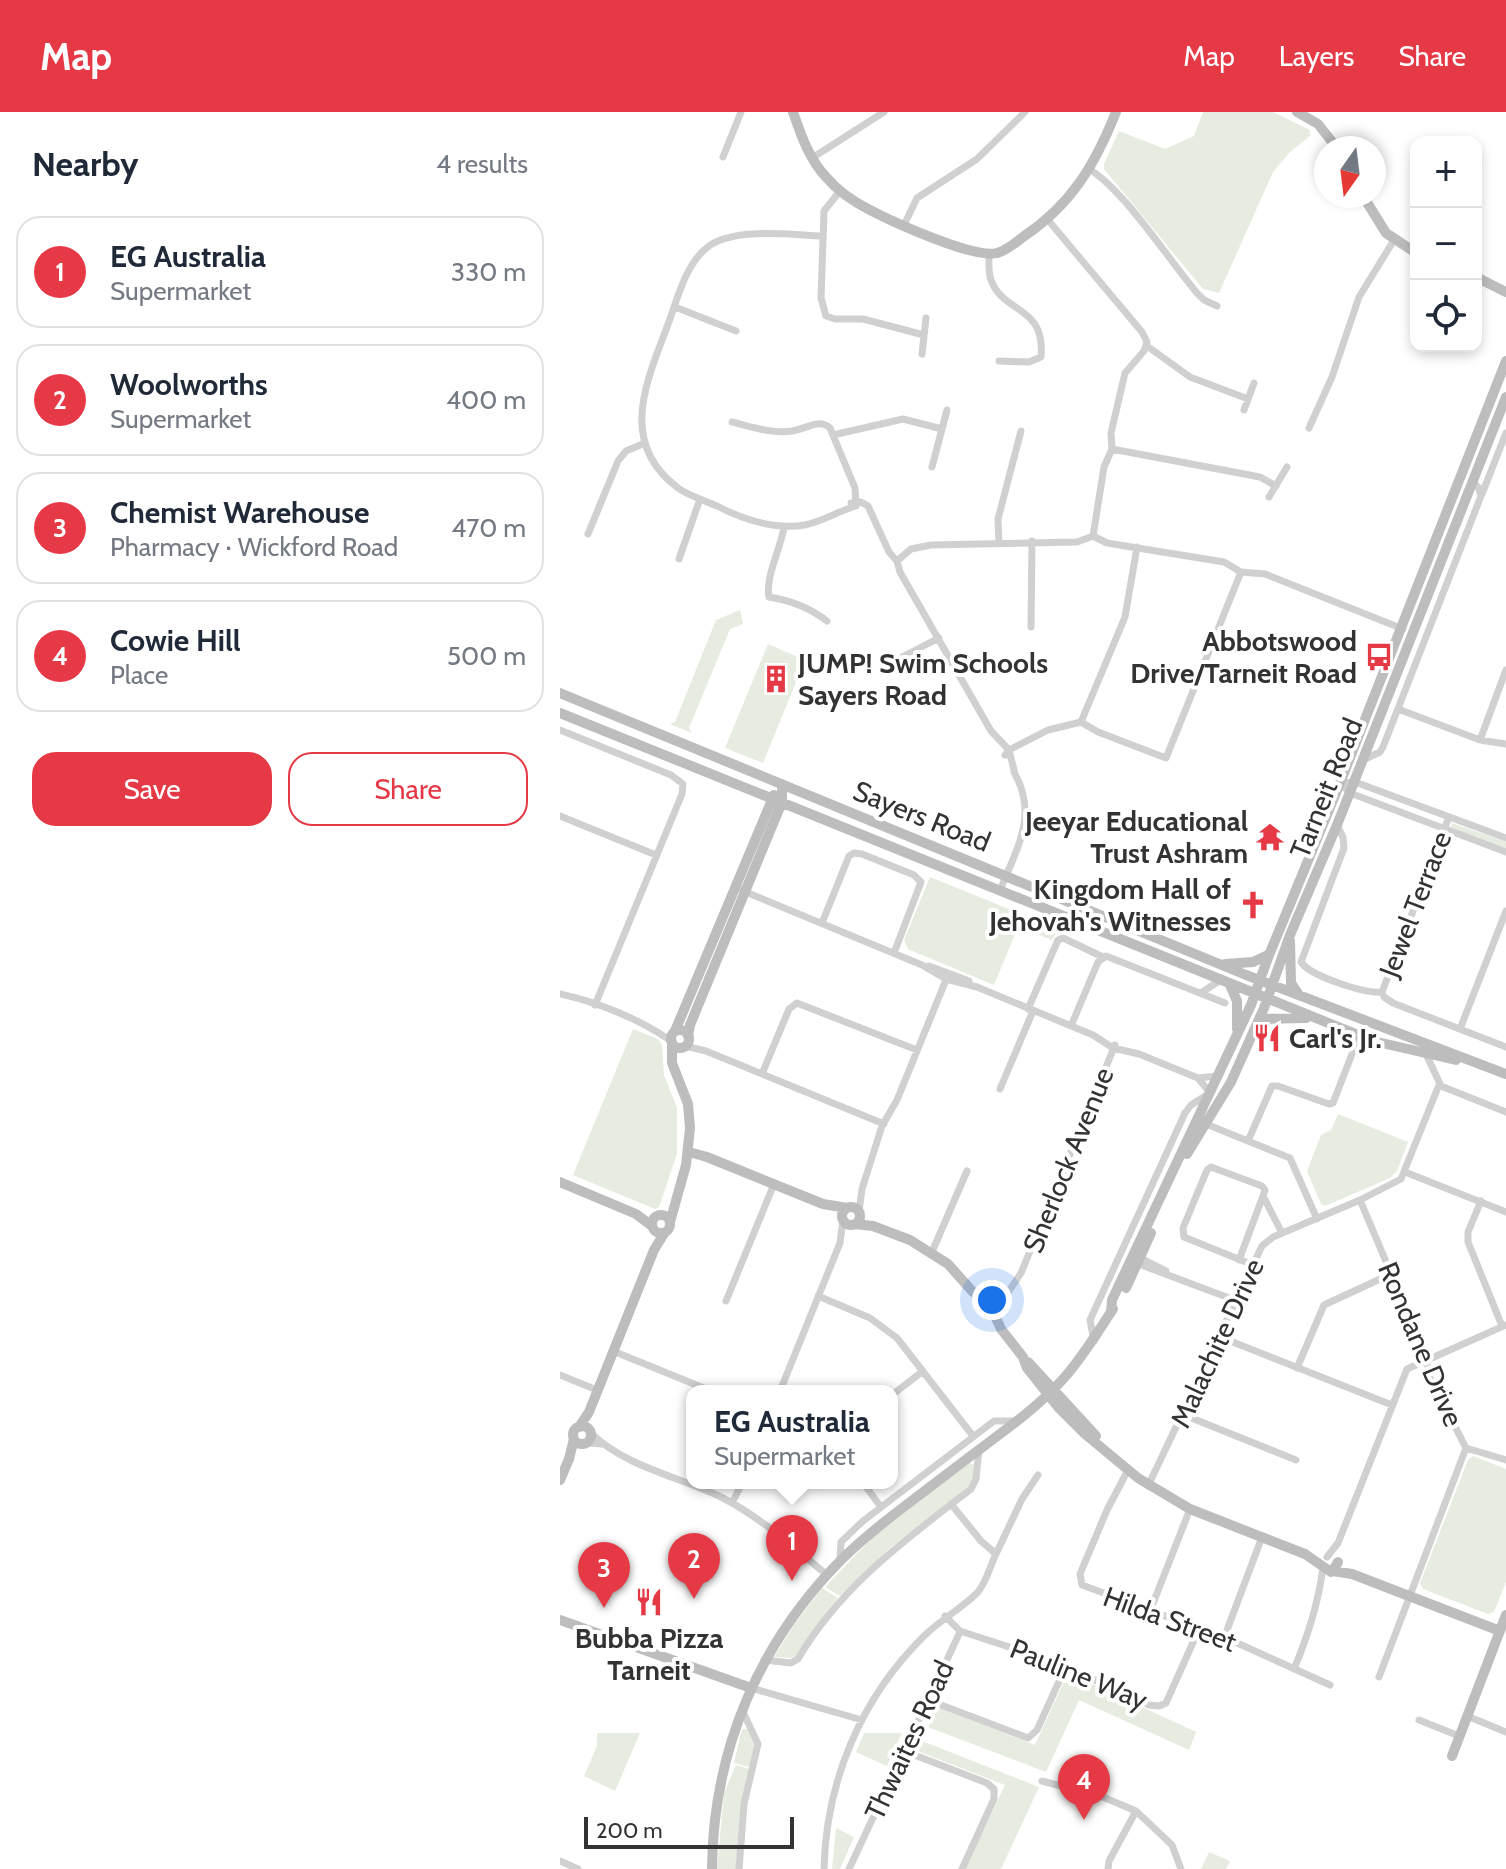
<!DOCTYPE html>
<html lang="en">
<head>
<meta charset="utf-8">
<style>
  :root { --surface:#fff; --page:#f6f6f7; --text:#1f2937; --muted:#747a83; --line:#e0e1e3; --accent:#e63946 }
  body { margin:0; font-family:Cabin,sans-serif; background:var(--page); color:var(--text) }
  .controls { position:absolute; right:24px; top:24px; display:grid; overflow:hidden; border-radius:16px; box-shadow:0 4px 12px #0003 }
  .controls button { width:72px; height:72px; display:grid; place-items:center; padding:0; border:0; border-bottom:2px solid var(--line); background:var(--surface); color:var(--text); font:40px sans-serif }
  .compass { position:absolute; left:754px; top:24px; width:72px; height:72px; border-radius:50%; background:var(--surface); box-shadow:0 4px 12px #0003; rotate:194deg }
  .scale { position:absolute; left:24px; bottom:20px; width:210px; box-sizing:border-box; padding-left:8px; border:4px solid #333; border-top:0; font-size:22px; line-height:28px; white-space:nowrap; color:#333; -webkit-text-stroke:6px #fff; paint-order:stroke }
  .you { position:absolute; left:432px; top:1188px; width:28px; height:28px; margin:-20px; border:6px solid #fff; border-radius:50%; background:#1a73e8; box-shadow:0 0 0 12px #1a73e833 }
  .badge { display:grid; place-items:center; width:52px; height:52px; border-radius:50%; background:var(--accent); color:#fff; font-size:26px; font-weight:700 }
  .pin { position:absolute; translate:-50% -66px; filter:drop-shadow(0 2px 4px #0008) }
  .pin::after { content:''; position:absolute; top:42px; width:28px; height:24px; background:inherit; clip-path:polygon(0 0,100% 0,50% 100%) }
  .popup { position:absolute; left:126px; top:1273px; width:212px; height:104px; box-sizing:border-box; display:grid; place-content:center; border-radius:16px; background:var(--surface); filter:drop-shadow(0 2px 6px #0005); font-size:26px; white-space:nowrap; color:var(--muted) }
  .popup b { font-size:30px; color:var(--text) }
  .popup::after { content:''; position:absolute; left:50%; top:100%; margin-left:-16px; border:16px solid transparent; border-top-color:var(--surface) }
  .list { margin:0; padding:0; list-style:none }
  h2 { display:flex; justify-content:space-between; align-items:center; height:104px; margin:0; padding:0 32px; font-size:34px }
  h2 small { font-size:26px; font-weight:400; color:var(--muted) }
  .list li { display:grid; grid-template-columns:52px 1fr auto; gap:24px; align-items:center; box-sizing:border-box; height:112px; margin:0 16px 16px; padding:0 16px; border:2px solid var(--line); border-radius:24px }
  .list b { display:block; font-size:30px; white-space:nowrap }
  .list p { margin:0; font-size:26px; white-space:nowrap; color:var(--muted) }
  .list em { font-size:26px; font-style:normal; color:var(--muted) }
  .actions { display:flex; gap:16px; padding:24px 32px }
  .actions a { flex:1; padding:18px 0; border:2px solid var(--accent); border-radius:24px; text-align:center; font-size:28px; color:var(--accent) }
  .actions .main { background:var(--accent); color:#fff }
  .icon { flex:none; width:44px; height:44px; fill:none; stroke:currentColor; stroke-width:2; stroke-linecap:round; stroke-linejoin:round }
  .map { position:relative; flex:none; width:946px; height:1757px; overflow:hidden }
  header { display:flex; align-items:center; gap:48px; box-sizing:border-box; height:112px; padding:0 40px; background:var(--accent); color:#fff }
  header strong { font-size:38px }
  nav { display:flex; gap:44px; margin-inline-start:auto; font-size:28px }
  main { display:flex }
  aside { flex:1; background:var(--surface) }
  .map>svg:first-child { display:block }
</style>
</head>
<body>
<header>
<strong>Map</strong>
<nav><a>Map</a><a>Layers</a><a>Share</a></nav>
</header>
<main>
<aside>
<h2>Nearby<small>4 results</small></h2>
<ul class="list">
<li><span class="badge">1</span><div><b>EG Australia</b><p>Supermarket</p></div><em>330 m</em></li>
<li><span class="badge">2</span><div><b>Woolworths</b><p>Supermarket</p></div><em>400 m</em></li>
<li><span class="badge">3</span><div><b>Chemist Warehouse</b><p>Pharmacy · Wickford Road</p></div><em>470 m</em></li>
<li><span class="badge">4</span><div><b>Cowie Hill</b><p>Place</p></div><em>500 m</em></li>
</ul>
<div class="actions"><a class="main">Save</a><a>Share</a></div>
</aside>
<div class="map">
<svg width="946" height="1757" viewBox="0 0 946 1757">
  <rect width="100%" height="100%" fill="#fff"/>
  <!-- green -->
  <path fill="#e6ecdf" d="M643,0H713L750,18V24L730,40L713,60L659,181L643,177L544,57V52L559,19L605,37L634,24Z
    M180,498L183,512L170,517L129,616L132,621L110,612L115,610L156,508Z
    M208,532L245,548L203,651L165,636Z
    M892,711L946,730V737L891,716Z
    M370,765L498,817L492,828L458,815L434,873L348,837L344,828Z
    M73,917L98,927L102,933L104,963L117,996V1042L99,1095L95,1097L13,1063Z
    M778,1002L848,1030L837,1059L830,1066L765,1094L761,1092L747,1059L761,1023L771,1018Z
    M913,1344L946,1357V1470L934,1500L928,1502L863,1477L860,1471L908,1348Z
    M409,1351L414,1353L413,1368L408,1375L331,1435L280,1484L265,1475L312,1426Z
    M262,1476L278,1486L235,1546L214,1545L236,1510Z
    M511,1562L636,1620L629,1638L519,1588L486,1660L368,1615L376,1598L380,1596L475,1633L507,1563Z
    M182,1617H187L195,1633L189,1655L174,1651Z
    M37,1621H80L55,1679L24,1664L37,1634Z
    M304,1621H342L327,1654L296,1640Z
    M362,1629L479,1675L441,1757H405L445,1673L360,1640L358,1636Z
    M176,1653L189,1657L179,1710L176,1757H157L164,1681Z
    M276,1716L294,1725L280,1757H272Z
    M649,1740L670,1749L666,1757H641Z"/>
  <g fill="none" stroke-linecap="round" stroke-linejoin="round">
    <!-- street -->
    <path stroke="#d0d0d0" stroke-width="7" d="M163,45L181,0
      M252,46L324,0
      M529,57C565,79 608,147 637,181L644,188L657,194
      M280,79L264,99L261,186L266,204L275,207H303L364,223
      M488,108L582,220L587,230L584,239L565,261L551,321L552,337L544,355L533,424
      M344,113L357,86L417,47L465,0
      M263,124C231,123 175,115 149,134C125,151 117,189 107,215C86,271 58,331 118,376C129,384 144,388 157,394C184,408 214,418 245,413C263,409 279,399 296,394
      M429,142C429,151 428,160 431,168C443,202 486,193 481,245L469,250L439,249
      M115,195L176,219
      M587,234L630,265L688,287
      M362,242L366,206
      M684,298L694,271
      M172,310C192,315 212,322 232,319C246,317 258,306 270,316L295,376L296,392
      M749,316L772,265L799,185L834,128
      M273,323L343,307L382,317
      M552,337L700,365L716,374
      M372,355L387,298
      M922,382L946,321
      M709,385L727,355
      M291,391L301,390L308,394L329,440L337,449L340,460L431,619L449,638L455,662
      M224,415C221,436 205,465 209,485C229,488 250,496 267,509
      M28,422L58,349L66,339L85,331
      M439,431L438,407L461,319
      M119,447L140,387
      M337,449L351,437L371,433L517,430L533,424L547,431L664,450L681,460L705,462L843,517
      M471,515L472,429
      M342,545L379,526
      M838,597L920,628L946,632
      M521,610L565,505L577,435
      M0,618L111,663L123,672L122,682L35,893
      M920,628L946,558
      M445,643L449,638L488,618L521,610L538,620L606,646L681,460
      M803,648L820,640L823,635L921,384L918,375L912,370
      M780,671L790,681L946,740
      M780,671L795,670L946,726
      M0,704L96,743
      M777,713L783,725L784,736L741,850C750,864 805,882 822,880
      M181,778L362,853L386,867L417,875L533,923L553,936L579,942L638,966L657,964
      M440,779C456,737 479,704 454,660
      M262,811L289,744L294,741L302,742L354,763L361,770L334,841
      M369,854L409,869
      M822,880L889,705
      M822,880L824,885L833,891L946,935
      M641,881L659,869
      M0,882C37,890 80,907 111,929
      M468,897L498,828L503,826L543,845
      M511,914L538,850L546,844L665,891
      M900,917L946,799
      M125,934L146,939L324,1012
      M866,942L881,974L946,1000
      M202,962L229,897L237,891L357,938
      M440,977L473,899
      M646,1012L730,1046L757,1107
      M688,1029L712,974H718L769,992L773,991L799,924
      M845,1060L946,1100
      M800,1088L867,1247L868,1262L906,1336L946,1348
      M921,1089L908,1120V1130L942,1214
      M299,1099L302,1077L322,1014L337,988L388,863
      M372,1140L407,1059
      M578,1145L606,1159
      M679,1148L703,1084
      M576,1151L677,1189
      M693,1153L624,1125L623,1116L647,1058L651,1055L702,1074L705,1078L703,1084L722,1121
      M258,1184L310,1206L337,1226L413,1324
      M166,1189L214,1072
      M427,1198L447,1182L461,1161L555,933
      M660,1225L832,1293
      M534,1229L530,1208L625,1001L631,993L650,981L638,966
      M53,1239L151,1279
      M737,1256L764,1193L831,1162
      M0,1263L37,1278
      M220,1279L280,1131L283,1108
      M332,1283L363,1259
      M624,1303L736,1348
      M31,1321C65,1355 121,1365 163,1386C203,1407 233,1435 267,1463
      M27,1331L42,1332
      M568,1358L547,1398L520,1462L522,1473L675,1530L770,1573
      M303,1371L321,1395
      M588,1374L702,1134L713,1125L800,1088L841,1067L879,973
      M172,1391L182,1371
      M436,1442L462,1387L478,1363
      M767,1445L778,1431L847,1257L946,1213
      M280,1449L281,1430L303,1409L434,1309H456
      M590,1499L630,1397
      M400,1519L498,1551L589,1593L599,1594L606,1591L639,1517
      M664,1526L702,1425
      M204,1548L231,1551L238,1547C281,1474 345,1428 411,1377L416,1367L419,1337
      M734,1557C748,1524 758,1492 763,1456
      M819,1565L906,1336
      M191,1576L302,1608
      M368,1588L468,1626L477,1618L506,1554
      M907,1604L946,1620
      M859,1608L899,1624
      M344,1639L427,1671L434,1677V1687L402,1757
      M482,1669L543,1685L576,1699L612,1733L621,1757
      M0,1749L18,1757
      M179,1757L184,1692L198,1632L183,1600
      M264,1757C266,1669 301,1586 364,1524C380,1508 401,1497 417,1481C426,1472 430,1454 436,1442L421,1429L391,1392
      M289,1757L399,1522L400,1519L385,1504
      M548,1757L549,1749L576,1699"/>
    <!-- secondary -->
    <path stroke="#bdbdbd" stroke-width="10" d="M233,0C241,23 249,47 266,65C278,79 294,90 310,98C333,110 414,147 437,141C446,139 455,131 463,125C511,93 535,53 556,0
      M737,0L758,12L777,36
      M803,84L826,121L856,141
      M916,165L946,180
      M0,581L686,863L946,962
      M0,601L813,929L896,948
      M730,829L731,871L739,883
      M665,852L693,850L708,843
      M670,873L677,889V917
      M699,907L746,906
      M111 927a9 9 0 1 1 18 0a9 9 0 1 1-18 0Z
      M115,919L214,683
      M128,924L130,913L222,690V672
      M129,1040L147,1045L263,1092L287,1096
      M627,1042L671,970L704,896L730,823L777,713L946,285
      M0,1070L76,1102L92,1114
      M282 1104a9 9 0 1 1 18 0a9 9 0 1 1-18 0Z
      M92 1112a9 9 0 1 1 18 0a9 9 0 1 1-18 0Z
      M110,1110L126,1053L130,1016L128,992L112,951V930
      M295,1112L313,1114L350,1128L388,1152L412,1179L431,1195L441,1217L463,1245L467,1256L498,1295L525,1322L578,1366L630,1397L745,1442L771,1460
      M566,1176L591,1121
      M551,1200L552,1188L691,893L709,843L780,671L946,249
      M468,1250L536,1324
      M13 1323a9 9 0 1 1 18 0a9 9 0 1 1-18 0Z
      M19,1315L29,1300L94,1138L105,1120
      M0,1368L9,1347L14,1327
      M778,1450L773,1459L792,1462L940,1519
      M0,1508L191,1576
      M892,1644L946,1503
      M152,1757C153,1638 199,1530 283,1446C315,1415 352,1389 387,1362C426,1331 471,1303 504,1266C524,1243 537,1221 553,1197"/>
  </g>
  <!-- icons -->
  <defs>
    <symbol id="bus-bare" viewBox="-9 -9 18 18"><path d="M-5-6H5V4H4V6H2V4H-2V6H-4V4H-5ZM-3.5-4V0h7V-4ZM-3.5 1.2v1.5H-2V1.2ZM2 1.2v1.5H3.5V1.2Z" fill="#e63946" stroke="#fff" stroke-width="2.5" paint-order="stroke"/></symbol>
    <symbol id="building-bare" viewBox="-9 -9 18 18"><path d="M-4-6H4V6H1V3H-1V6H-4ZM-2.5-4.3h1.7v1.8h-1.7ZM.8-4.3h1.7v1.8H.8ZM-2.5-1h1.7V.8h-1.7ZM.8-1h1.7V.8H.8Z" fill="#e63946" stroke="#fff" stroke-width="2.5" paint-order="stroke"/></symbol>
    <symbol id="temple-bare" viewBox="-9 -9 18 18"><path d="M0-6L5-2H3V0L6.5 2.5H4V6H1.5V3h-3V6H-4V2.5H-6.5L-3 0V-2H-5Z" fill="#e63946" stroke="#fff" stroke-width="2.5" paint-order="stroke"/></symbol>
    <symbol id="church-bare" viewBox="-9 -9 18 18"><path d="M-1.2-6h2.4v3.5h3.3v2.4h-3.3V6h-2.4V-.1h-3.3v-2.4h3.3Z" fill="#e63946" stroke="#fff" stroke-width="2.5" paint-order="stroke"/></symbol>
    <symbol id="restaurant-bare" viewBox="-9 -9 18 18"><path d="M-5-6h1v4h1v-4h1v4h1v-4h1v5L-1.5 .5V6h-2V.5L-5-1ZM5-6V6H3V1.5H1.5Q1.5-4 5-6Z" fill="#e63946" stroke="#fff" stroke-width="2.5" paint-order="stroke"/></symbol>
  </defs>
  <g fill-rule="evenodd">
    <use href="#bus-bare" x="799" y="525" width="40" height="40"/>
    <use href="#building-bare" x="196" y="547" width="40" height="40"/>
    <use href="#temple-bare" x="690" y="705" width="40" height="40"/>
    <use href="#church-bare" x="673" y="773" width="40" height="40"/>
    <use href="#restaurant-bare" x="687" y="906" width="40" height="40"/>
    <use href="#restaurant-bare" x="69" y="1470" width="40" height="40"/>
  </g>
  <g text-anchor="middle" stroke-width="8" stroke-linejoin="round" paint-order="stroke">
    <!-- poi labels -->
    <g font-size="28" font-weight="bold" fill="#333" stroke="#fff" text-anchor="end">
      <text x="797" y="539">Abbotswood<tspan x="797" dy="32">Drive/Tarneit Road</tspan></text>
      <text x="238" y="561" text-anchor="start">JUMP! Swim Schools<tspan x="238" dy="32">Sayers Road</tspan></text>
      <text x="688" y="719">Jeeyar Educational<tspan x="688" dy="32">Trust Ashram</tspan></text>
      <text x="671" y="787">Kingdom Hall of<tspan x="671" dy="32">Jehovah's Witnesses</tspan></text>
      <text x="729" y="936" text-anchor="start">Carl's Jr.</text>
      <text x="89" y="1536" text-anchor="middle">Bubba Pizza<tspan x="89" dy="32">Tarneit</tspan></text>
    </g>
    <!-- street labels -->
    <g font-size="28" fill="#333" stroke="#fff">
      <text transform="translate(766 676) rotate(-68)" y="10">Tarneit Road</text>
      <text transform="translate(362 704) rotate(22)" y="10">Sayers Road</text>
      <text transform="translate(855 792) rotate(-69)" y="10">Jewel Terrace</text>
      <text transform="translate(508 1048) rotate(-68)" y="10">Sherlock Avenue</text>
      <text transform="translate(657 1231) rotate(-65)" y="10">Malachite Drive</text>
      <text transform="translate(861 1232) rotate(67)" y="10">Rondane Drive</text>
      <text transform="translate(610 1507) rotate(20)" y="10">Hilda Street</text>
      <text transform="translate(519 1562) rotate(22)" y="10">Pauline Way</text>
      <text transform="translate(349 1628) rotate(-65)" y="10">Thwaites Road</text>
    </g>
  </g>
</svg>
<div class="controls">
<button>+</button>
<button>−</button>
<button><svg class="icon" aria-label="locate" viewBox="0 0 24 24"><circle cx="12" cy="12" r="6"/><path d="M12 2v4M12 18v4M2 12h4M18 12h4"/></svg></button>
</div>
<svg class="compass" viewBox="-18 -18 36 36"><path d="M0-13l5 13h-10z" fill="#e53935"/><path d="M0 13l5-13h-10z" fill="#747a83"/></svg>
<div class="scale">200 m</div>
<div class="you"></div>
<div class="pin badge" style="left:232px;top:1469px">1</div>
<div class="popup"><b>EG Australia</b>Supermarket</div>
<div class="pin badge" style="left:134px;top:1487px">2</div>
<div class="pin badge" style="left:44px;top:1496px">3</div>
<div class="pin badge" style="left:524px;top:1708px">4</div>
</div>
</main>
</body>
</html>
